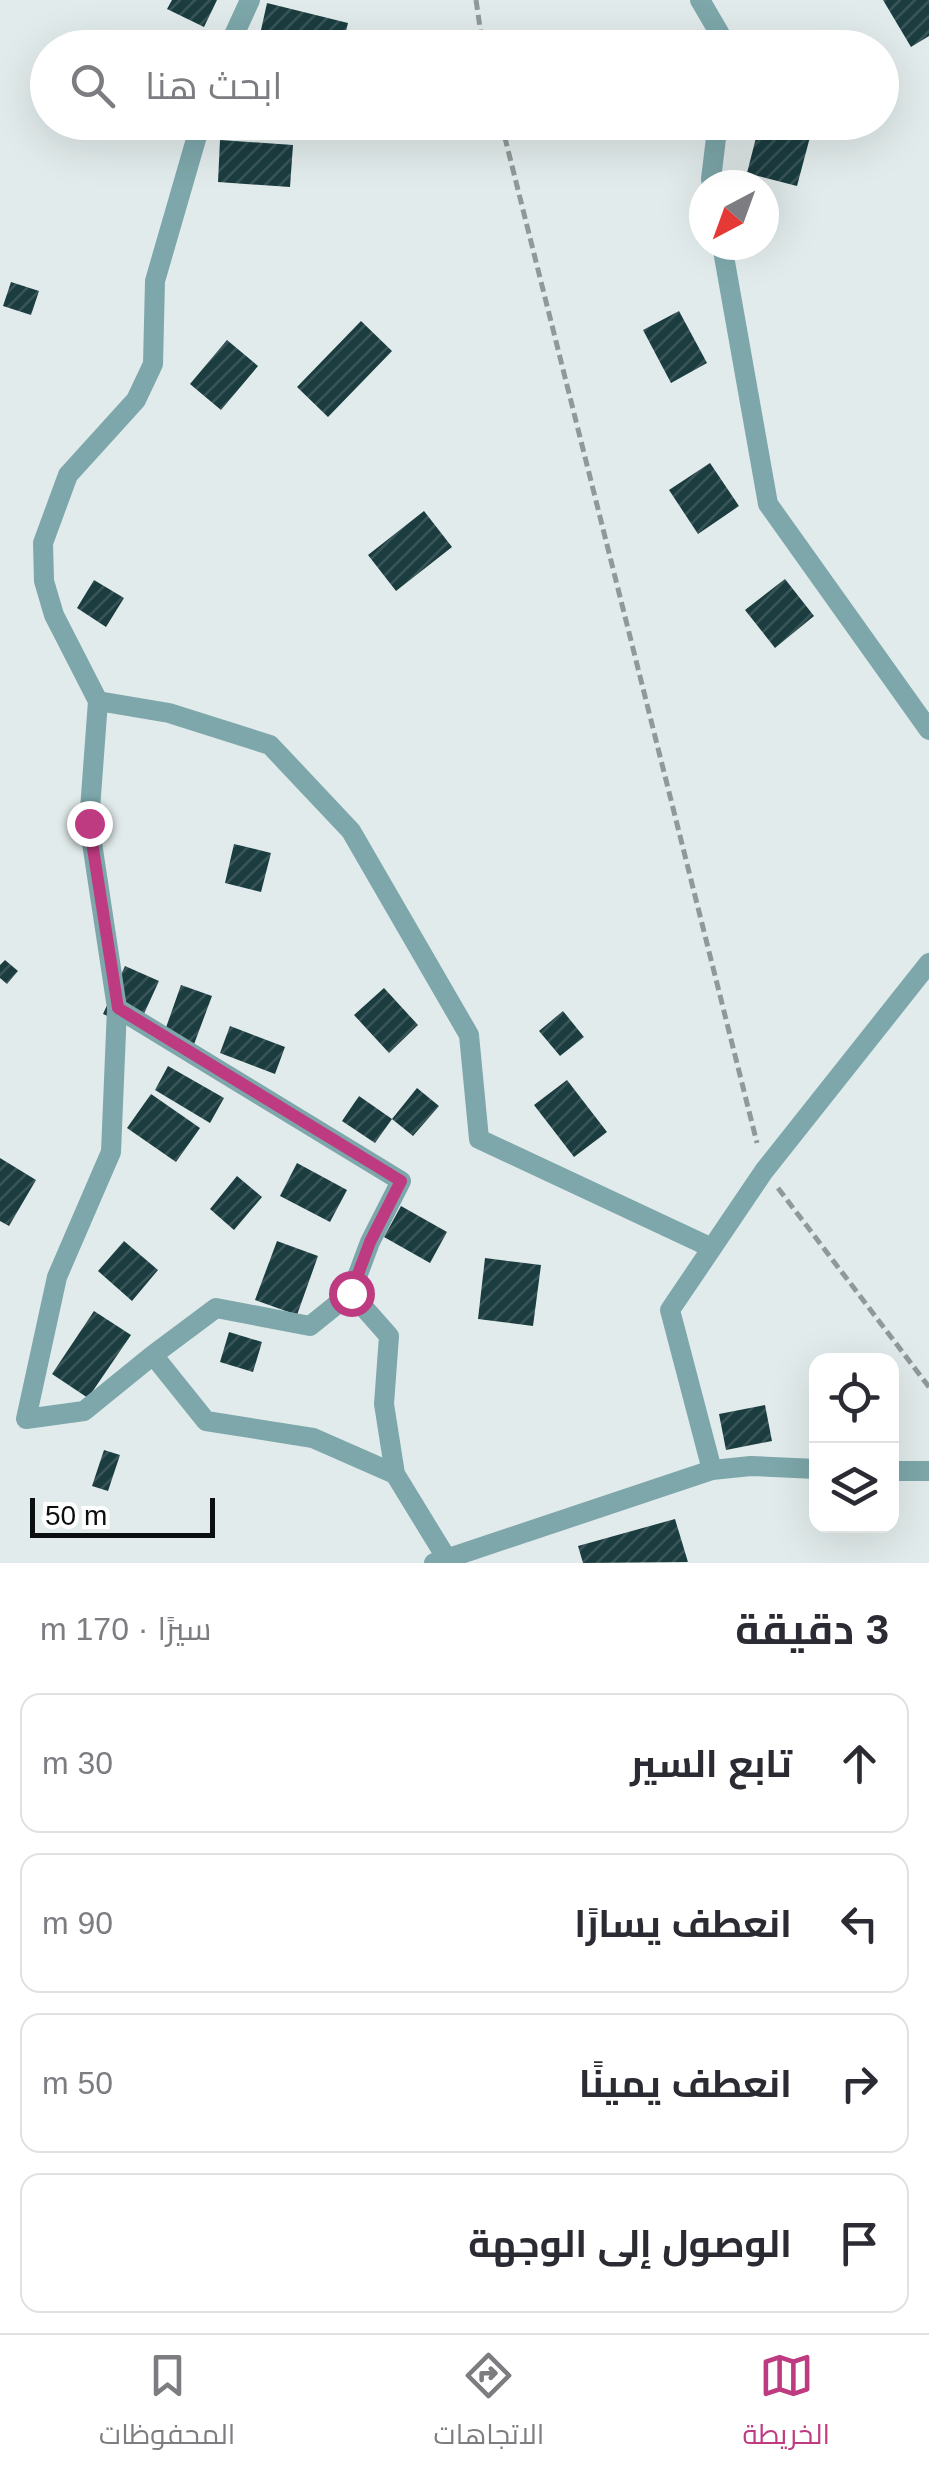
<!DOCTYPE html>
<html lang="ar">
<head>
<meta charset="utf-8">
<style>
  :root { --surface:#fff; --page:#f2f2f3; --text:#2b2b33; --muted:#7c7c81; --line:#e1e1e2; --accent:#bf3b81 }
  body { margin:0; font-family:Arial,Cairo,sans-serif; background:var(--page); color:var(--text); direction:rtl }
  .controls { position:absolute; right:30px; bottom:30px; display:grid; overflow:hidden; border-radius:20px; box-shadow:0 10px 40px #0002 }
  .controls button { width:90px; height:90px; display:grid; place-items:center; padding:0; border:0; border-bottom:2px solid var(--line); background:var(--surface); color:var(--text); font:50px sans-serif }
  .compass { position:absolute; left:689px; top:170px; width:90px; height:90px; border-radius:50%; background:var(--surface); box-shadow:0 10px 40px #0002; rotate:221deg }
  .scale { position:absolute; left:30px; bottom:25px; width:185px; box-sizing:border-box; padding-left:10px; border:5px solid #0c0f0f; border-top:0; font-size:28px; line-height:35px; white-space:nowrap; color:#0c0f0f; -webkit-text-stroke:8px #fff; paint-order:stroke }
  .stop { position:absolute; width:30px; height:30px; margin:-22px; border:8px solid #bf3b81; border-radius:50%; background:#fff }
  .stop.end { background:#bf3b81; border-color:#fff; box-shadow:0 2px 10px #0008 }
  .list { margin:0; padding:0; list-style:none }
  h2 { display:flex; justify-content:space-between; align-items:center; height:130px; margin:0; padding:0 40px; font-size:42px }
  h2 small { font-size:32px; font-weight:400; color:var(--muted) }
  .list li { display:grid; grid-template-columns:65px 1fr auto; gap:30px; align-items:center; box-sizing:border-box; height:140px; margin:0 20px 20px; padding:0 20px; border:2px solid var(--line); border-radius:20px }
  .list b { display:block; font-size:38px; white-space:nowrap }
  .list em { font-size:32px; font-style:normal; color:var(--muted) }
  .icon { flex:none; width:55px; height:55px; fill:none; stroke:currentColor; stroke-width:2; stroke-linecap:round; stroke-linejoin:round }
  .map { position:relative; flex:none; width:929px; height:1563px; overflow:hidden; direction:ltr }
  .search { position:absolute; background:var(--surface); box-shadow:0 10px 40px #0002; left:30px; right:30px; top:30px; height:110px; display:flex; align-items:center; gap:25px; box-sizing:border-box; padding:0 35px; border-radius:55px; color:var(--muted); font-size:38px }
  .sheet { height:770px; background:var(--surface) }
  nav { display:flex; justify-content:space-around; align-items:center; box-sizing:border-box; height:140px; border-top:2px solid var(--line); background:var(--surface); font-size:28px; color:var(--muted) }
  nav a { display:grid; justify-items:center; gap:5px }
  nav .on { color:var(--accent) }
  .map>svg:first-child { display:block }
</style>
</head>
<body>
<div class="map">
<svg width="929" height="1563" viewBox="0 0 929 1563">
  <defs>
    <pattern id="building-hatch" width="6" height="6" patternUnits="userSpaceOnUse" patternTransform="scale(2.5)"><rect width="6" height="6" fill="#1b3d40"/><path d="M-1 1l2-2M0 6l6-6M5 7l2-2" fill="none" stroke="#3a5558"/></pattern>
  </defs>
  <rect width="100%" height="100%" fill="#e2ebeb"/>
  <!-- building -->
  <path fill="url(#building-hatch)" d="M172,0H217L204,27L167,9Z
    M883,0H929V36L911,47Z
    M267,3L348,23L342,48H257Z
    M760,122H814L797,186L747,173Z
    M220,140L293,145L290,187L218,182Z
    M11,282L39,291L31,315L3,306Z
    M679,311L707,363L671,383L643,330Z
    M361,321L392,351L328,417L297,387Z
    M227,340L258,366L221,410L190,384Z
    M710,463L739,506L698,534L669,490Z
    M424,511L452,547L396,591L368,555Z
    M785,579L814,616L775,648L745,610Z
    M94,580L124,598L106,627L77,608Z
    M234,844L271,853L261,892L225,883Z
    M5,960L18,971L7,984L0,978V965Z
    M125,966L159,981L137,1029L103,1014Z
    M181,985L212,996L193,1047L163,1036Z
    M384,988L418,1025L389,1053L354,1015Z
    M563,1011L584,1037L560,1056L539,1031Z
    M230,1026L285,1047L275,1074L220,1053Z
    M168,1066L224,1098L210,1123L155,1090Z
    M567,1080L607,1132L574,1157L534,1105Z
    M417,1088L439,1106L413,1136L392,1119L375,1143L342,1121L359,1096L392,1119Z
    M151,1094L200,1128L176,1162L127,1128Z
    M0,1158L36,1180L9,1226L0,1221Z
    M297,1163L347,1190L330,1222L280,1196Z
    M237,1176L262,1197L234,1230L210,1209Z
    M401,1206L447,1232L430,1263L384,1237Z
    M124,1241L158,1270L132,1301L98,1271Z
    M277,1241L318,1256L297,1315L255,1300Z
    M485,1258L541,1265L533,1326L478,1319Z
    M94,1311L131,1335L88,1398L52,1374Z
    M229,1332L262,1342L253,1372L220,1362Z
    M765,1405L772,1441L726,1450L719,1414Z
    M104,1450L120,1455L108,1491L92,1486Z
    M675,1519L688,1562L583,1563L578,1546Z"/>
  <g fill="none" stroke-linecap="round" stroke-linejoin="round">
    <!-- path -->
    <path stroke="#919898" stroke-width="5" stroke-dasharray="10 5" stroke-linecap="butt" d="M476,0L483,48
      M501,122L757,1143
      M778,1188L929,1387"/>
    <!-- street -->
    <path stroke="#7da7aa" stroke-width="20" d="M700,0L728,48
      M228,48L250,0
      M712,185L711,179L718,122
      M722,245L768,504L929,730
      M98,701L169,713L270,745L351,831L469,1035L479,1139L712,1248
      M117,1008L401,1181L370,1242L351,1293L310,1326L216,1308L153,1355L84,1411L26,1419L57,1277L111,1152L117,1008L89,823L98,701L54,615L44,581L43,543L68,475L136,400L153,364L155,281L201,122
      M351,1293L389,1336L384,1404L395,1474
      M153,1355L206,1421L313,1438L395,1474L447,1559
      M712,1470L751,1466L816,1469
      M892,1471H929
      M434,1563L712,1470L670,1310L764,1171L929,963"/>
  </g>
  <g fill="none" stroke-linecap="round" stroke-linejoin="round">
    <!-- route -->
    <path stroke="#bf3b81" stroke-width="12" d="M89,823L118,1008L401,1181L370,1242L351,1293"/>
  </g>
</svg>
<div class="controls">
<button><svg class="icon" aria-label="locate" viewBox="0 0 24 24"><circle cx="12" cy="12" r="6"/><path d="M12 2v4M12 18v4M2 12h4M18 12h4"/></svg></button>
<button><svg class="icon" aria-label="layers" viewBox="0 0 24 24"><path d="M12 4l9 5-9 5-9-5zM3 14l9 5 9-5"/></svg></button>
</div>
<svg class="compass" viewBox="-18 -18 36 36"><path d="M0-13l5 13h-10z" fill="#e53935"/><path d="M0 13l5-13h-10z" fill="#7c7c81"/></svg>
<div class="scale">50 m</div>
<div class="stop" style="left:351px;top:1293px"></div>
<div class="stop end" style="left:89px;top:823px"></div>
<div class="search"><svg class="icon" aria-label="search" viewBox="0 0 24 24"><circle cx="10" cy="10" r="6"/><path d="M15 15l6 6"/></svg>ابحث هنا</div>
</div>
<section class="sheet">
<h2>3 دقيقة<small>سيرًا · 170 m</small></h2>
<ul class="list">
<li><svg class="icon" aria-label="ahead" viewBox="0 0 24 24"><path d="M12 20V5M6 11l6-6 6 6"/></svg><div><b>تابع السير</b></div><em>30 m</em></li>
<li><svg class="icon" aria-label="left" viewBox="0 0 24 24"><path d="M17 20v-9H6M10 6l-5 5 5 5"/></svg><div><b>انعطف يسارًا</b></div><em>90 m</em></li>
<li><svg class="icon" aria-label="right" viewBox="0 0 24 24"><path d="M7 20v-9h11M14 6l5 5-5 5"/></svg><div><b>انعطف يمينًا</b></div><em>50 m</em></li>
<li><svg class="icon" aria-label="arrive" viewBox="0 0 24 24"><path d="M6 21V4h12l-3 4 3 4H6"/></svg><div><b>الوصول إلى الوجهة</b></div></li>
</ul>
</section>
<nav>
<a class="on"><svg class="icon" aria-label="map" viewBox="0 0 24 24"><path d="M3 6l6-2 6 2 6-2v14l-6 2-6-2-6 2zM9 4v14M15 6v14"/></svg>الخريطة</a>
<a><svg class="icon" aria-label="directions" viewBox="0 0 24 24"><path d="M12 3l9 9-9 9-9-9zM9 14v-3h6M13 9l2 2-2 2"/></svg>الاتجاهات</a>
<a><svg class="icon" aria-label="saved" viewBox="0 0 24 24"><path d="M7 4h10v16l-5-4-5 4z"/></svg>المحفوظات</a>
</nav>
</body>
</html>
